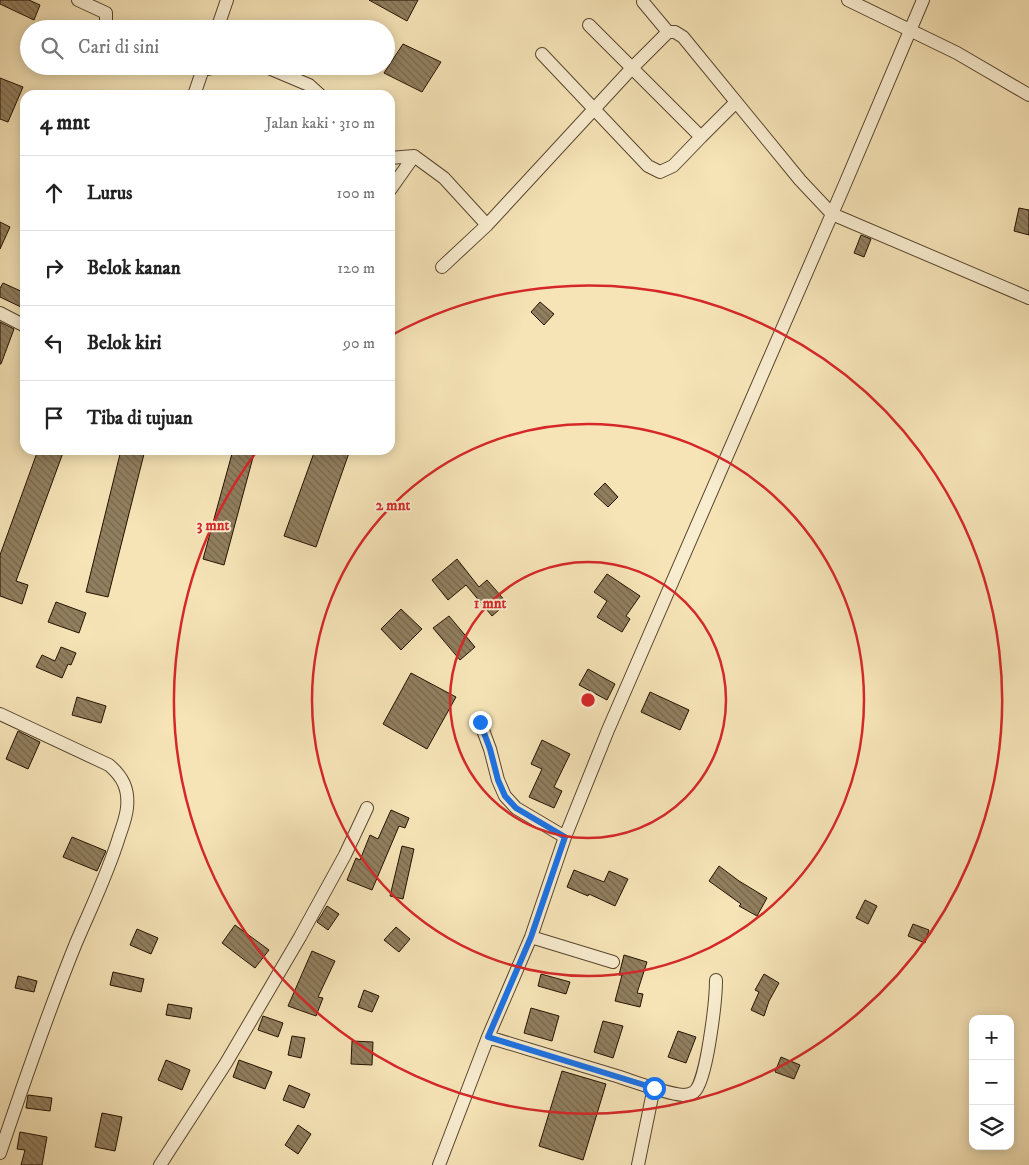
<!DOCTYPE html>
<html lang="id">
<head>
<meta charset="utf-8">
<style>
  :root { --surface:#fff; --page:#f2f2f2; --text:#222; --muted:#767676; --line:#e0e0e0 }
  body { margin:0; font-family:"IM FELL DW Pica",serif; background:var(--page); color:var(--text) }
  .controls { position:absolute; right:15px; bottom:15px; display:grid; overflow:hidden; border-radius:10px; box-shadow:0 2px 12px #0003 }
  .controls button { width:45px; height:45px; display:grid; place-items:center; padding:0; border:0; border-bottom:1px solid var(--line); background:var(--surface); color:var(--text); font:25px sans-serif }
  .stop { position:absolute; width:15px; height:15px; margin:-11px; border:4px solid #1a73e8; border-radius:50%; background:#fff }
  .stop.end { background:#1a73e8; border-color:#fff; box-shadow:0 1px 5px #0008 }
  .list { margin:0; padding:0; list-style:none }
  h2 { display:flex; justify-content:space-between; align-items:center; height:65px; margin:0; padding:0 20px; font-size:21px }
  h2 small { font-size:16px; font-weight:400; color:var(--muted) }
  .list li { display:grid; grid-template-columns:32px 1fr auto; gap:15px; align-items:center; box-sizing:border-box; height:75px; padding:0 20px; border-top:1px solid var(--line) }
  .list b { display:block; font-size:19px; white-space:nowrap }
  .list em { font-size:16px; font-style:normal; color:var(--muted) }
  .icon { flex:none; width:28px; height:28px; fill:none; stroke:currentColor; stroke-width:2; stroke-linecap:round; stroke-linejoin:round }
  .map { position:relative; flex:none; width:1029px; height:1165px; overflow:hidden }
  .search { position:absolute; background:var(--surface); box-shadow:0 2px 12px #0003; left:20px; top:20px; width:375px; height:55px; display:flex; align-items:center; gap:12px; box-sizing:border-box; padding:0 18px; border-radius:28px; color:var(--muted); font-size:19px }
  .panel { position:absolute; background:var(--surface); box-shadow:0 2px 12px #0003; left:20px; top:90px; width:375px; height:365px; border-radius:15px }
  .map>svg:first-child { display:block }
</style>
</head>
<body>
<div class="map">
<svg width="1029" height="1165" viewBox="0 0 1029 1165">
  <defs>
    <pattern id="building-back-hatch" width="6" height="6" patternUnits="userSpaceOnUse" patternTransform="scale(1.25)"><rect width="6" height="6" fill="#917f5f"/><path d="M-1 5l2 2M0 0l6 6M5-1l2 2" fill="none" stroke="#76674c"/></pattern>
  </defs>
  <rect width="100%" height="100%" fill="#f6e4b7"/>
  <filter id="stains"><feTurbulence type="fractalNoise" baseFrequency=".004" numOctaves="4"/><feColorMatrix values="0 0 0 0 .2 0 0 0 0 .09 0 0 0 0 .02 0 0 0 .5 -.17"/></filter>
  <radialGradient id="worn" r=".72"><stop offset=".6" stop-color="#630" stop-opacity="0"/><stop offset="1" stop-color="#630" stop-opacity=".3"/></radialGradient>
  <!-- building -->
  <path fill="url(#building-back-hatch)" stroke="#241200" d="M0,0H29L40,5L34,20L0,4Z
    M369,0H418L407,21Z
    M403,44L441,62L422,92L384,73Z
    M0,78L23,87L8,122L0,119Z
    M1019,208L1029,210V235L1014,231Z
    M0,222L10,227L0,249Z
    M861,235L871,239L864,257L854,253Z
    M3,283L25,293V299L21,307L0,297V288Z
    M540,302L554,314L544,325L531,312Z
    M0,322L14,329L1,364H0Z
    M38,450H64L16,581L28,585L22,604L0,596V555Z
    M121,450H145L108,597L86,592Z
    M233,450H255L224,565L203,559Z
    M315,450H350L316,547L284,536Z
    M605,483L618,497L608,507L594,494Z
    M457,559L479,587L487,580L507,603L492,616L466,585L448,600L432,580Z
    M607,574L640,596L626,616L630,619L622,632L597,617L607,601L594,592Z
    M56,602L86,613L79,633L48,622Z
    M401,609L422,629L401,650L381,629Z
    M449,616L475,647L460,660L433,628Z
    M61,647L76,653L71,665L68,664L62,678L36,667L42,655L55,661Z
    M588,669L615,684L607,700L579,685Z
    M411,673L456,697L427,749L383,724Z
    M650,692L689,710L680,730L641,712Z
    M77,697L106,706L101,723L72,715Z
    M18,731L40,742L28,769L6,759Z
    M542,740L570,754L554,787L562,791L554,808L529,797L542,769L531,764Z
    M391,810L409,818L405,828L399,826L372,890L347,880L356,858L360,860L370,835L378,839Z
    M72,837L106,851L97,871L63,857Z
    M402,846L414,849L403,899L390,896Z
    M719,866L739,881L767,898L757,916L739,906L741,904L709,881Z
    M574,870L604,882L609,871L628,879L615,906L589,894L588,896L567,887Z
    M865,900L877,906L868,924L856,918Z
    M327,906L339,914L328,930L317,922Z
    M913,924L929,930L925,943L908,936Z
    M235,925L269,950L255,968L222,943Z
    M396,927L410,939L399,952L384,940Z
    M137,929L158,938L151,954L130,945Z
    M312,951L335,961L318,997L323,998L316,1016L288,1006Z
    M624,955L647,962L637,993L643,994L640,1007L615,1001L622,975H619Z
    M113,972L144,979L141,992L110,985Z
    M541,974L570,982L566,994L538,986Z
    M764,974L779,983L769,1001L764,1016L751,1010L759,992L755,990Z
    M18,976L37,981L34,992L15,988Z
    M364,990L379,996L372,1012L358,1007Z
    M168,1004L192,1008L190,1019L166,1015Z
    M531,1008L559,1016L552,1041L524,1033Z
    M263,1016L283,1023L278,1037L258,1030Z
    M603,1021L623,1026L613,1058L594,1052Z
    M678,1031L696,1037L686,1063L668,1057Z
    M292,1036L305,1038L301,1058L288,1055Z
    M352,1041L373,1042L372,1065L351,1064Z
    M781,1057L800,1065L794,1079L775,1072Z
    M166,1060L190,1070L182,1090L158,1080Z
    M239,1060L272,1072L265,1089L233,1077Z
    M562,1071L606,1084L583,1160L539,1146Z
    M289,1085L310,1094L304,1108L283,1100Z
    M28,1095L52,1098L50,1111L26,1108Z
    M102,1113L122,1117L115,1151L95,1147Z
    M298,1125L311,1134L298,1154L285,1145Z
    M20,1132L47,1137L42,1165H21L25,1150L17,1149Z"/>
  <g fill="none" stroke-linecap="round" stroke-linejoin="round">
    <defs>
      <path id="minor" d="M78,0L106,13V29
        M848,0L957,53L1029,95
        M643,2L668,32
        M589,25L701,137L736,102
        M217,29L227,0
        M542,54L648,166L660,172L673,166L701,137
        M187,66L203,70L222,66
        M264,66L309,85L320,95
        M194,95L204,66
        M390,158L414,156L444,178L487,225L632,68L668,32H675L683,37L800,180L832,214L1029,298
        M390,190L414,156
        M442,267L487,225
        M0,313L25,326
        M0,714L109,765C123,777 129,789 127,808C126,818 122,828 119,837C108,873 91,908 76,943C48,1012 24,1082 0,1153
        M480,722L490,749L498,780L505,796L516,808L565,837
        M531,937L613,962
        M488,1037C532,1050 576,1064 620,1077C638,1083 664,1093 683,1095C686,1095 691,1094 694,1092C707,1082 716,999 716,980
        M160,1165L226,1063L300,937L345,855L367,808
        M439,1165L488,1037L531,937L565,837L608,730L845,184L923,0
        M638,1165L654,1087"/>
    </defs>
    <!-- minor casing -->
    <use href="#minor" stroke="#58462e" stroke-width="14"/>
    <!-- minor -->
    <use href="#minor" stroke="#f9edd0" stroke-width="12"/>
  </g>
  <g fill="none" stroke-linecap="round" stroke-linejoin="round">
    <!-- route -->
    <path stroke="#1a73e8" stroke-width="6" d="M480,722L490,749L498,780L505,796L516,808L565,837L531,937L488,1037L654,1088"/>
  </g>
  <!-- distance rings -->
  <g fill="none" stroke="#d62828" stroke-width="2.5">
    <circle cx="588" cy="700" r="138"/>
    <circle cx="588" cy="700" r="276"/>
    <path d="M390 336A414 414 0 1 1 257 451"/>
  </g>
  <circle cx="588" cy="700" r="8" fill="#d62828" stroke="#f9edd0" stroke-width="2.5"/>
  <g font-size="15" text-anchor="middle" font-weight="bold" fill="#d62828" stroke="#f9edd0" stroke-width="4" stroke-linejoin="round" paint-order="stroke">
    <text x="393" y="510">2 mnt</text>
    <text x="213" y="530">3 mnt</text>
    <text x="490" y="608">1 mnt</text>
  </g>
  <rect width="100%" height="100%" filter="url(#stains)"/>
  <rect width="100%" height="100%" fill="url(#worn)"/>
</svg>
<div class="controls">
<button>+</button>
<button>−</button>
<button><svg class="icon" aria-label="layers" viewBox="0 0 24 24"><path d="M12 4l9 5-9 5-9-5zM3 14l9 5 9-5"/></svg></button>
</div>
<div class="stop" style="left:654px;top:1088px"></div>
<div class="stop end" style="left:480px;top:722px"></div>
<div class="search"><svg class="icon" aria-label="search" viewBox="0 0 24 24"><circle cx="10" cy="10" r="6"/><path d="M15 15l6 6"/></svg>Cari di sini</div>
<section class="panel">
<h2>4 mnt<small>Jalan kaki · 310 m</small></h2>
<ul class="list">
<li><svg class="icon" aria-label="ahead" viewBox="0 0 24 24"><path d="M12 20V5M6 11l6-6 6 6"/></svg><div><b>Lurus</b></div><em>100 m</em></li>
<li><svg class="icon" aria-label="right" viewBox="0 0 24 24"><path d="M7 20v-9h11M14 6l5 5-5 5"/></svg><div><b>Belok kanan</b></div><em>120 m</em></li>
<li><svg class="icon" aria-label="left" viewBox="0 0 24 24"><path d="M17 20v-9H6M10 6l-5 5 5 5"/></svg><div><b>Belok kiri</b></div><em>90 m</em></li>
<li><svg class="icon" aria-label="arrive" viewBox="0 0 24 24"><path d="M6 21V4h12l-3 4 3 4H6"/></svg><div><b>Tiba di tujuan</b></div></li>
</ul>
</section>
</div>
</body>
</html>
